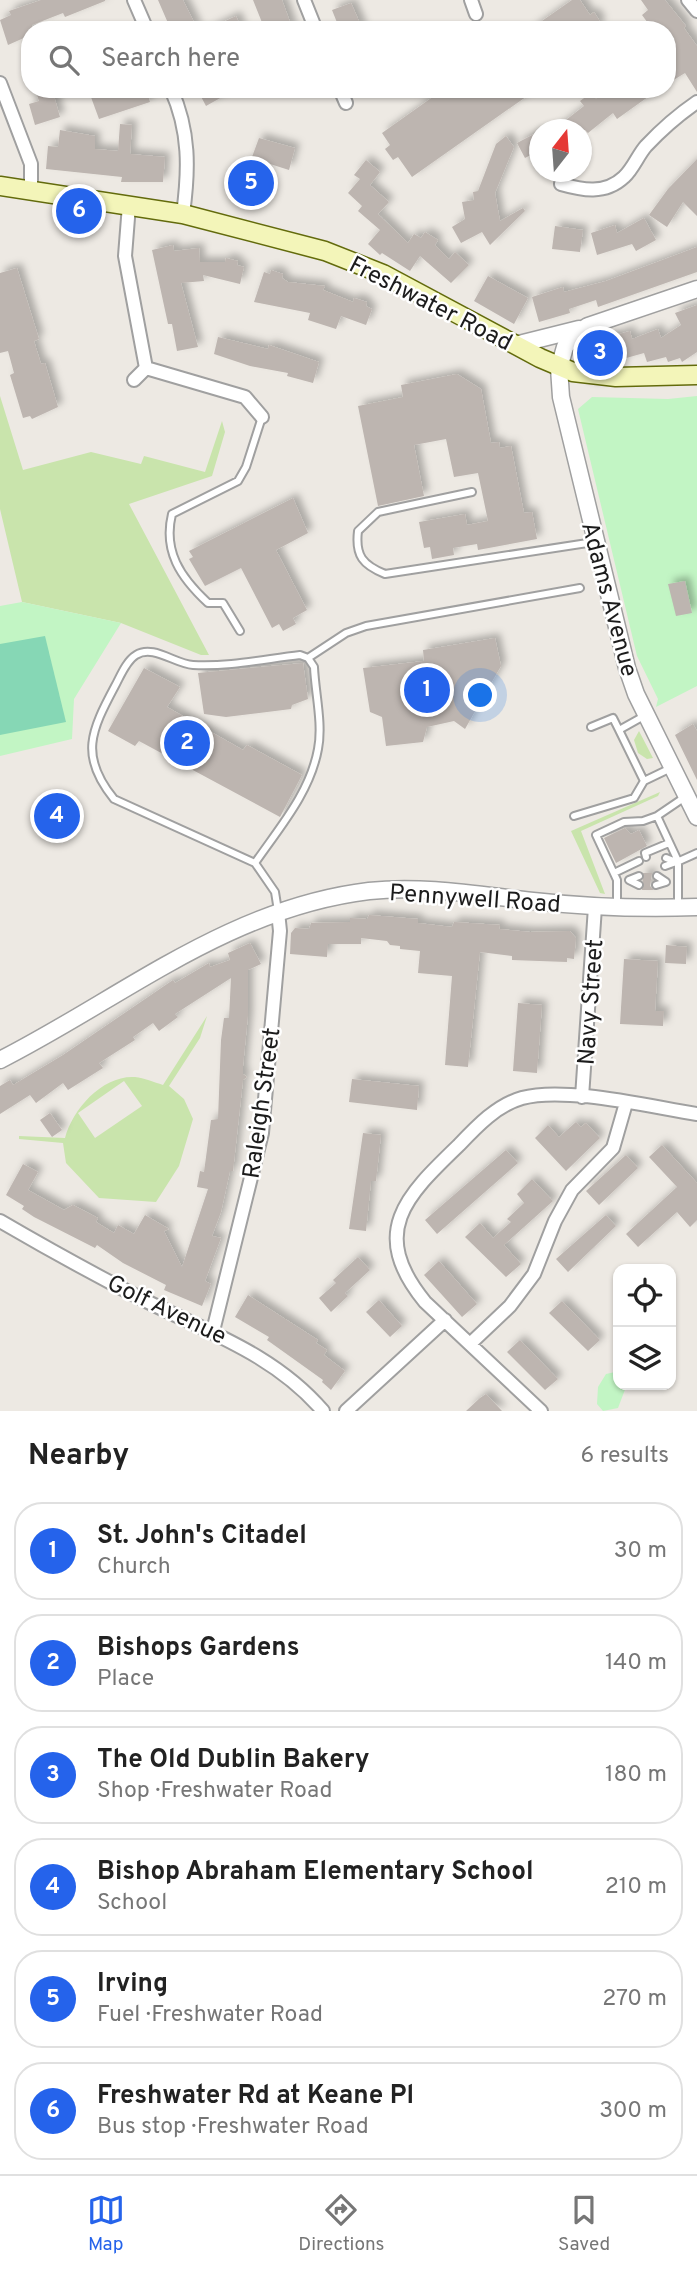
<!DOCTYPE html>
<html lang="en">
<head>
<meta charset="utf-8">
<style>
  :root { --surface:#fff; --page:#f6f6f6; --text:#222; --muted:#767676; --line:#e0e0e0; --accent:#2563eb }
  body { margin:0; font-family:Overpass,sans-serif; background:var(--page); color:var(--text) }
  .controls { position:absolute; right:21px; bottom:21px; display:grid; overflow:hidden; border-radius:14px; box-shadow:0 2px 5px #0004 }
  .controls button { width:63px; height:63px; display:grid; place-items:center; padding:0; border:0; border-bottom:2px solid var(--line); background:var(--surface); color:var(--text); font:35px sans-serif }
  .compass { position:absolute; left:529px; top:119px; width:63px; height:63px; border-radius:50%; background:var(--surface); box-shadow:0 2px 5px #0004; rotate:17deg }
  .you { position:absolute; left:481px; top:696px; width:24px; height:24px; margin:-18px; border:5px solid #fff; border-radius:50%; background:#1a73e8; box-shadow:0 0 0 10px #1a73e833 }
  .badge { display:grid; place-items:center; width:46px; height:46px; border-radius:50%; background:var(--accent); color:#fff; font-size:23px; font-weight:700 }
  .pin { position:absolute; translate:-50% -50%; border:4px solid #fff; box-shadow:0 2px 7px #0006 }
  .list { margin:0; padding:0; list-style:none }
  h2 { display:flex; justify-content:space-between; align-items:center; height:91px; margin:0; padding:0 28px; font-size:30px }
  h2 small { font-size:23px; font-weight:400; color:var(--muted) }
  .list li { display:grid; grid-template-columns:46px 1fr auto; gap:21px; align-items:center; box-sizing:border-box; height:98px; margin:0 14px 14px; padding:0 14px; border:2px solid var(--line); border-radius:28px }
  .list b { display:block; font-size:26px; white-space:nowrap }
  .list p { margin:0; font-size:23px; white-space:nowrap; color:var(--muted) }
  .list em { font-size:23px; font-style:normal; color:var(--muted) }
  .icon { flex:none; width:38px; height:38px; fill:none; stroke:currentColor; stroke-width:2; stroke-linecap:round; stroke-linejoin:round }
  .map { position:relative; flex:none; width:697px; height:1411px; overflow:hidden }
  .search { position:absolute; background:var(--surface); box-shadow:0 2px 5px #0004; left:21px; right:21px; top:21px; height:77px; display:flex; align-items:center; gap:18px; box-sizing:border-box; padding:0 24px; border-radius:28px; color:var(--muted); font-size:26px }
  .sheet { height:763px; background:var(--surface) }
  nav { display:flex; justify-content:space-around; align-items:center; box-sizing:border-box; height:98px; border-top:2px solid var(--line); background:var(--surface); font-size:19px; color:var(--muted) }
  nav a { display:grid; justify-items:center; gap:4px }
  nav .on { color:var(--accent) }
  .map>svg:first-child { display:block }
</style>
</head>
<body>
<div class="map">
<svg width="697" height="1411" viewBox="0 0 697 1411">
  <defs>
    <filter id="shadow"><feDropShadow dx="5" dy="-5" stdDeviation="3.5" flood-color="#0004"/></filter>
  </defs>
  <rect width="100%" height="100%" fill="#ede9e3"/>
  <!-- grass -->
  <path fill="#c9e4ac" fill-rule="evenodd" d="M0,396L23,470L91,452L141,464L144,456L205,472L222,421L225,432L212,476L129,504L209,655H201L121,623L22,602L0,509Z
    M639,731L653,758L647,759L638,753L634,740Z
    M660,792L658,796L581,831L605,894L600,893L571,831Z
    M207,1016L200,1038L169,1086L184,1099L193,1119L179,1166L156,1202L99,1198L66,1163L63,1143L19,1139V1136L65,1138C73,1108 103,1075 135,1077C144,1078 154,1082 163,1085ZM124,1081L142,1106L95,1138L78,1113Z"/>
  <!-- park -->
  <path fill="#c2f5c4" d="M697,396V686L656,707L658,699L637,656L578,409L592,397L668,399Z
    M22,602L121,623L74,699L72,739L0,756V606Z
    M615,1372L618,1385L626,1387L618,1408L603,1411L597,1404L598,1387L606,1374Z"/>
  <!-- pitch -->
  <path fill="#86d7b5" d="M45,636L66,722L0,735V644Z"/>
  <!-- building -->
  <path fill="#bdb5b0" filter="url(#shadow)" d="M41,0H105V1L65,17L63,13L32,25L34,30L25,34L26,37L8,45L0,20L11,15L9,11Z
    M158,0H183L198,30H171Z
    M253,0H282L293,30H265Z
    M572,0H580L590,15L594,12L601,23L597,26L600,30H529Z
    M641,0H665L686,26L684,28L697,46V92L685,73L667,84V30H653L642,15L648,10Z
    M351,3L363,30H340L332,10Z
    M236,16L242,30H206Z
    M35,89H52L60,117L35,125L29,104L39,101Z
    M88,89H146L150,102L99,119Z
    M197,89H219L222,97L206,106Z
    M444,89H537L412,177L398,157L393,160L385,149L390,145L382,133Z
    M609,89H659L617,119L613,113L588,133L585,130H553L584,106L580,101L591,93L596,99Z
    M120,124L132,125L130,154L165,157L163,182H121L122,177L46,169L48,146L58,147L60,130L95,136V149L118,151Z
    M540,131V150L525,158L517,143Z
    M506,136L514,147L495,193L500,221L523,208L525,211L490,245L482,232L461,243L452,227L465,219L462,202L474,200L473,192L478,191L496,144Z
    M259,138L295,148L289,170L267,163L256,200L238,195Z
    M697,159V216L683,202L667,227L649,215L668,189Z
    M366,160L380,172L370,185L389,202L378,214L408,243L414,234L421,238L425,232L438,240L435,245L449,259L455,252L469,265L451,283L420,256L410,271L382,253L380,255L368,244L380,230L358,211L362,206L348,193L360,179L354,175Z
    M644,218L656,240L636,251L632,244L597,255L591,233L615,225L617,233Z
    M555,226L583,230L580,252L552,249Z
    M173,245L174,251L199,248L200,262H225L226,258L238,261L237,265L244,267L240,284L203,275L204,281L181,283L198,347L177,351L172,324H168L152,250Z
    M697,247V272L598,307L596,300L569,309L570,313L539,322L532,297L563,287L564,292L606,281Z
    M17,268L39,339L34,341L41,364L45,363L58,407L32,419L30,416L23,418L10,375L14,373L8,351L0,353V273Z
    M271,270L283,274L282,278L288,282L325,286L323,290L353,302L354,298L367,302L366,306L372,309L366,325L341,316L336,329L308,320L310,313L254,302L264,272L270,274Z
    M488,276L528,298L514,324L474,301Z
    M697,305V352L682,362L680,358L668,362L666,357L647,362L644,353L612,362L604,363L603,358L590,360L588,344L610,341L608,337L630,331L632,339L658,329L661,338L681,325L675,313Z
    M218,337L268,349L269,345L319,362L313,383L287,376L288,373L250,366L214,354Z
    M457,374L481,389L491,443L499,442L500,448L511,446L524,513L532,512L537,539L478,550L477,544L453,548L454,555L432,559L430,547L424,548L419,522L465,514L467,525L488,521L478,473L454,477L446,439L414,445L424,496L378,506L358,406L403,397L401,385Z
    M293,498L308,533L276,550L307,610L293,618L296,624L283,631L279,624L272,628L241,568L205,586L189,559L193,557L189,551Z
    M685,581L692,613L676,616L668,584Z
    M495,638L501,666L465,729L454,721L427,727L423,742L386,746L382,717L370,712L363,668L424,661L423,650Z
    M303,663L308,699L292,705L291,709L226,717L204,714L198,673Z
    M144,668L180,687L167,707L243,750L247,745L302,775L280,817L139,741L135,746L108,731Z
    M693,724L697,731V780L675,735Z
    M625,828L631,834L639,830L647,846L616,863L604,838Z
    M643,873H652L650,886L654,890H642Z
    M369,915L418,919V923L452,927L454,922L500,925L499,929L530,932L570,931L576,938L574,959L567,958V962L512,960V956L480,952L468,1067L445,1065L452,976L418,973L420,951L400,949V946L390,945L387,941L361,938V944H328L327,957L290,954L291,933L295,928L309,929L311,923L350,922V918L367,919Z
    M250,943L261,964L248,970V1015L243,1066V1074L247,1077L243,1080L233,1171H230L221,1212L212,1236L221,1238L205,1281L211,1284L202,1306L164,1290L166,1285L123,1263L97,1245L95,1248L34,1217L22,1209L24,1206L6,1195L23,1164L38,1172L28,1190L64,1210L73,1205L98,1218L96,1222L114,1233L118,1225L134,1234L145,1215L169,1229L164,1231L182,1267L208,1189L197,1187L200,1171L204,1172L211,1120L218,1119L221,1040L224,1018H229L231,978L175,1014L178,1017L159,1031L153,1023L133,1037L135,1040L99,1063L103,1068L68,1090L63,1083L36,1103L30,1095L0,1114V1086L10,1080L13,1085L63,1055L173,980L175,983L209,963L210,967L230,960L228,953Z
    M666,945L687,947L686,964L665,963Z
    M624,959L658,961L655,1011H664L663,1026L620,1024Z
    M518,1003L542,1005L537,1073L513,1071Z
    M352,1079L419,1086L417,1110L349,1102Z
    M50,1113L62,1130L52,1137L40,1120Z
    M576,1122L581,1127L586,1123L600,1138L566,1171L535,1138L548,1125L559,1137Z
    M363,1133L381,1135L376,1181H371L366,1231L349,1229Z
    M662,1145L697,1183V1220L690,1227L677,1212L638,1247L626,1234L677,1187L649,1157Z
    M506,1150L518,1163L437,1234L425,1220Z
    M626,1155L638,1168L599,1205L586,1191Z
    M532,1179L553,1201L504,1245L521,1264L506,1277L465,1237L480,1223L493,1238L511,1222L507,1219L524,1203L517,1194Z
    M606,1215L616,1226L568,1272L556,1259Z
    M358,1257L370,1270L345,1293L348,1296L331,1312L319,1298L336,1283L333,1280Z
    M439,1261L477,1304L462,1317L424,1275Z
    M248,1295L318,1340L316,1343L327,1350L324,1355L345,1371L331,1390L322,1382L323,1380L267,1340L269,1337L235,1317Z
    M379,1300L402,1326L390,1337L366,1312Z
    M562,1301L600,1340L588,1351L549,1313Z
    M520,1340L558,1379L545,1390L507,1352Z
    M486,1394L502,1411H466L480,1398Z"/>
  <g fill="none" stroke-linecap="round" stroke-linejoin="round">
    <defs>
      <path id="service" d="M472,492L378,512L358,531C355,556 363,565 385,574L594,542
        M240,631L223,603H208C180,577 163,551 172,514L238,481L246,467L262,417
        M308,658L346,633L366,626L580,588
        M644,716L619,730L644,781L671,768
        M591,727L613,718L619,730
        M574,816L634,798L644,781
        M657,816L678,861V907
        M646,857L645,853L669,843
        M677,862L697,853
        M255,863C279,828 310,793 318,749C323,724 315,692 314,667L308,658L300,655C265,659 228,667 193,665C175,664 153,644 136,655C126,661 120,677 115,686C91,731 79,756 114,799L255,863L275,892L278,911
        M665,866L676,862L666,858
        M614,873L639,861
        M639,885L629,880L639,876
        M656,885L666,882L657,876
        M617,905V880L596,835L624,822L643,821L657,816L685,797"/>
      <path id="minor" d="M134,0L147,30
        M304,0L316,30
        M471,0L476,14
        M688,0L697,11
        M0,83L31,164V191
        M171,89C190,131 189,170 183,214
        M340,89L346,103
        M561,184C582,190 605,195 624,177C633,169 638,155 646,146C662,129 678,115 697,102
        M129,205L125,256L146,368L134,380
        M146,368L245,397L262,417
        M582,1097L595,907
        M0,1221C48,1249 97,1276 146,1301C210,1333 275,1355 323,1411
        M213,1331L262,1133L280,931L278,912
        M471,1343L510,1306L534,1274L555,1221L572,1190L613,1148L626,1103
        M346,1411L445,1320
        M541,1411L425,1302C368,1232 406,1196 459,1145C477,1126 497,1105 522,1098C565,1086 651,1107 697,1114"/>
      <path id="tertiary" d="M697,289L588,326L573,336L565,347L559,368L561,397L627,668L636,694L697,817
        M515,345L579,329
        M0,1060C122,998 228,908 369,891C423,885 479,895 533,901C587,907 642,909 697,907"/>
      <path id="secondary" d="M0,186L183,214L325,251L383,274L540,358L573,372L616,377L697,375"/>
    </defs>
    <!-- service casing -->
    <use href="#service" stroke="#a0a0a0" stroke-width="10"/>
    <!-- minor casing -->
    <use href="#minor" stroke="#a0a0a0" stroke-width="16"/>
    <!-- tertiary casing -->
    <use href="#tertiary" stroke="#a0a0a0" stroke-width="19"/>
    <!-- secondary casing -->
    <use href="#secondary" stroke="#636b0c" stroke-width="21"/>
    <!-- service -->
    <use href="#service" stroke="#fff" stroke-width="6"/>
    <!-- minor -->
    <use href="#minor" stroke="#fff" stroke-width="12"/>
    <!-- tertiary -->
    <use href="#tertiary" stroke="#fff" stroke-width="16"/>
    <!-- secondary -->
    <use href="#secondary" stroke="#f3f5b9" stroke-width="18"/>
  </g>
  <g text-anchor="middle" stroke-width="5" stroke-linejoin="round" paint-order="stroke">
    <!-- street labels -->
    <g font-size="24" fill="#1c1c1c" stroke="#fff">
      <text transform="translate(431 303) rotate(27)" y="8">Freshwater Road</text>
      <text transform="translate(610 599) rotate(75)" y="8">Adams Avenue</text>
      <text transform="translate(475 898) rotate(4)" y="8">Pennywell Road</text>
      <text transform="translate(590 1002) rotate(-86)" y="8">Navy Street</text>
      <text transform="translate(261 1103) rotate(-82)" y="8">Raleigh Street</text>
      <text transform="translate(167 1309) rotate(26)" y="8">Golf Avenue</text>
    </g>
  </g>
</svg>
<div class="controls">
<button><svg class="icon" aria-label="locate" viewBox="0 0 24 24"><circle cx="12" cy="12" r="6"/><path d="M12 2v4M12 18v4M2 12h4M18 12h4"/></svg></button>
<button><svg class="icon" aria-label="layers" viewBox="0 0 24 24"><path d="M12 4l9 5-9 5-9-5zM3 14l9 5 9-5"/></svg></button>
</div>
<svg class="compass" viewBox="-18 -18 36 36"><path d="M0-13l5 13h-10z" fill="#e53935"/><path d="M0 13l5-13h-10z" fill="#767676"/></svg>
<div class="you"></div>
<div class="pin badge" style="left:427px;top:690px">1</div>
<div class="pin badge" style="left:187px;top:743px">2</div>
<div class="pin badge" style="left:600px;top:353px">3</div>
<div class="pin badge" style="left:57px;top:816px">4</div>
<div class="pin badge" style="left:251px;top:183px">5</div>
<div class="pin badge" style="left:79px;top:211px">6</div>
<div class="search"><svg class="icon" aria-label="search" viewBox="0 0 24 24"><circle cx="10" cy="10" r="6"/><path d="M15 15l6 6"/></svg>Search here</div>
</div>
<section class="sheet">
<h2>Nearby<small>6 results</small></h2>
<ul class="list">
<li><span class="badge">1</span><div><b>St. John's Citadel</b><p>Church</p></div><em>30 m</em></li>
<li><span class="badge">2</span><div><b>Bishops Gardens</b><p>Place</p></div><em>140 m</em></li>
<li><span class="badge">3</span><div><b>The Old Dublin Bakery</b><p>Shop · Freshwater Road</p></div><em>180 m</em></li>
<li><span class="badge">4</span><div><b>Bishop Abraham Elementary School</b><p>School</p></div><em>210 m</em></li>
<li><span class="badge">5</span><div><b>Irving</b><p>Fuel · Freshwater Road</p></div><em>270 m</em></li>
<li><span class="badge">6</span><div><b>Freshwater Rd at Keane Pl</b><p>Bus stop · Freshwater Road</p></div><em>300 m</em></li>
</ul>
</section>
<nav>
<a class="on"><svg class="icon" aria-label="map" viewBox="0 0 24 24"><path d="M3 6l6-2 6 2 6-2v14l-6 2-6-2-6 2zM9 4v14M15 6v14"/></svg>Map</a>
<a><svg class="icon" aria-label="directions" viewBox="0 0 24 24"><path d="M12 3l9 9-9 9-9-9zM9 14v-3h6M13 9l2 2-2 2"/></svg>Directions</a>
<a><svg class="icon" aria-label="saved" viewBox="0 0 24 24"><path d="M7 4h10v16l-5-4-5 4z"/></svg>Saved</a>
</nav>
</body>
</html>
